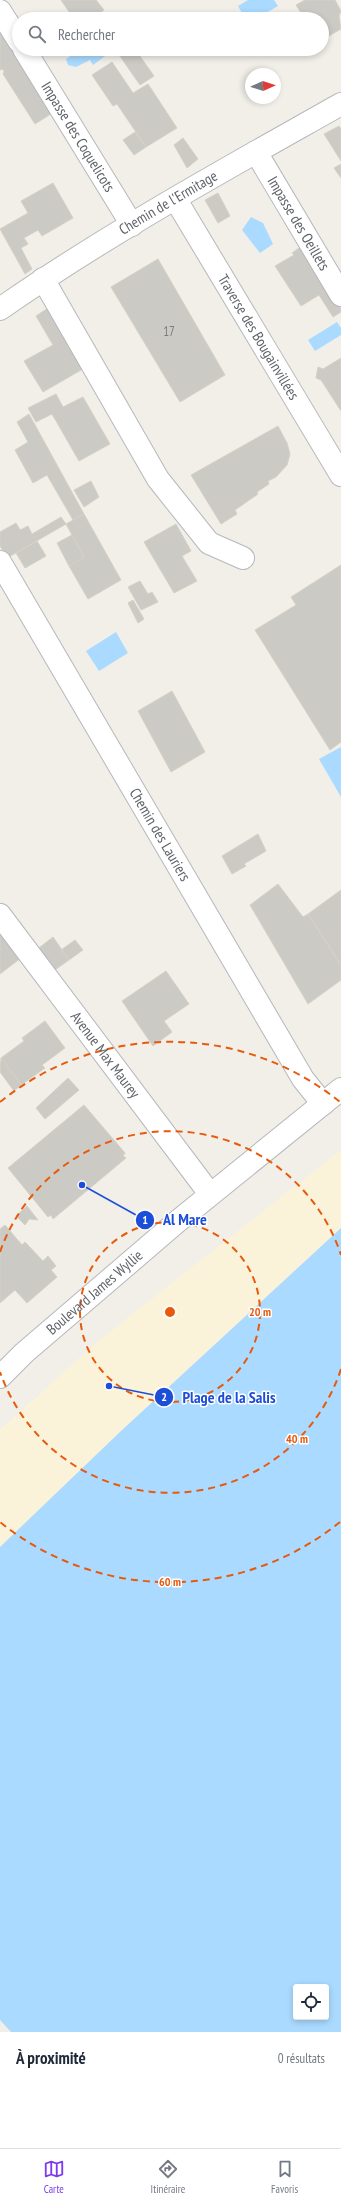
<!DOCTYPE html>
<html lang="fr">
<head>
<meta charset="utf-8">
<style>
  :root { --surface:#fff; --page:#f2f2f3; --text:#1f2937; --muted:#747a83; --line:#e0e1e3; --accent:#7c3aed }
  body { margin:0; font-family:"PT Sans Narrow",sans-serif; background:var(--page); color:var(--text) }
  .controls { position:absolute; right:12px; bottom:12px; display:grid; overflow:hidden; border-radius:4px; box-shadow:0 2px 6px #0003 }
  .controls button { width:36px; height:36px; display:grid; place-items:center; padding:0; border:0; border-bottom:1px solid var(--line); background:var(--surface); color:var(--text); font:20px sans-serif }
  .compass { position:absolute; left:245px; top:68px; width:36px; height:36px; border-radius:50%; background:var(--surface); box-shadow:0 2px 6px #0003; rotate:87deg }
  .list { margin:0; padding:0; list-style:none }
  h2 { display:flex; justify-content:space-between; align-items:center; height:52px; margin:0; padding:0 16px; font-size:17px }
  h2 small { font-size:13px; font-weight:400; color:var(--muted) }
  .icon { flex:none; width:22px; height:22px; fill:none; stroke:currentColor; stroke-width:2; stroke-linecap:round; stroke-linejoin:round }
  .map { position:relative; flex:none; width:341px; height:2032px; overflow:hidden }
  .search { position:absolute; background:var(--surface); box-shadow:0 2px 6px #0003; left:12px; right:12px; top:12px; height:44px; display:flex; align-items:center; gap:10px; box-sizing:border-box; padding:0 14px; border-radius:22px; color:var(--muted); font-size:15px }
  .sheet { height:116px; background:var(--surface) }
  nav { display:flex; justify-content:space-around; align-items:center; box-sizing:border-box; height:56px; border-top:1px solid var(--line); background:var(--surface); font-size:11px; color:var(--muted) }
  nav a { display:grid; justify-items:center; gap:2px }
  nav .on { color:var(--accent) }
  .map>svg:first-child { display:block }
</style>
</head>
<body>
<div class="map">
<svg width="341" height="2032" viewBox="0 0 341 2032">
  <rect width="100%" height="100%" fill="#f1efe8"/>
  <!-- sand -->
  <path fill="#fbf3d9" d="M341,1150V1228L121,1431L0,1547V1430L97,1342Z"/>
  <!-- water -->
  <path fill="#aadaff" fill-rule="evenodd" d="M248,0H274L278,6L256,19H245L238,6Z
    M81,49H101L105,56L93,65L90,60L76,67L68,65L66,59Z
    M251,217L263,223L273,244L260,253L242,230Z
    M337,322L341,328V335L315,351L308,340Z
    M116,632L128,653L99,671L86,651Z
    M341,747V797L319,759Z
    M341,1228V2032H11L0,2020V1547L121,1431ZM296,1987H326V2017H296Z"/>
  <!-- building -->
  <path fill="#cccac5" stroke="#d6d1c6" d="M61,0H96L104,10L91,19H74Z
    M305,0H335L341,11L339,16L341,29L322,40V19H305L296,5Z
    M4,32L54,112L35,124L3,74L4,72L3,69L0,70V34Z
    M115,49H135L154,76L140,85Z
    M112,62L133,93L148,84L177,128L146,147L117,104L113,106L92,75Z
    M339,126L341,129V161L324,134Z
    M135,132L146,147L134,155L123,140Z
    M183,138L198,159L187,168L174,145Z
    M341,164V178L334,168Z
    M53,183L73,218L42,236L38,230L24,238L28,244L21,248L32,269L25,274L0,229L28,213L21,201Z
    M218,193L230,216L218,223L205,200Z
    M302,246L341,309V312L333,317L319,295L301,306L275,266L294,255L292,253Z
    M158,259L225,375L180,402L111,287Z
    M51,306L88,366L43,392L24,361L53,345L36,316Z
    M341,358V411L321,380L316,378L318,367L323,369Z
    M56,394L63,407L83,397L110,444L79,461L52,414L36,422L28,408Z
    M29,414L84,514L73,520L47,475L33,483L15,450L28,442L17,422Z
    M278,426L287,443L290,454L287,465L276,477L268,481L269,484L257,492L258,494L235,510L237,514L221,524L191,475Z
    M91,481L99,497L84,507L74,490Z
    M84,514L121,580L88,599L69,566L84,557L66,524Z
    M61,517L66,524L7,558L0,546V532L16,523L20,530L28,526L32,534Z
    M176,524L191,551L182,556L197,581L174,593L144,542Z
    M72,535L84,557L69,566L57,543Z
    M37,541L46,556L25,568L16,553Z
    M341,565V742L330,750L255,630L296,605L291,597Z
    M140,581L148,594L152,592L158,602L141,610L128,587Z
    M133,600L144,619L138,623L128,603Z
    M172,691L205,752L171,772L138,711Z
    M258,834L266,851L244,864L246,866L232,874L222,856Z
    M278,884L303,917L308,914L341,965V980L308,1004L250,905Z
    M341,890V965L308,914Z
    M1,933L21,958L0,974V934Z
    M53,937L69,960L52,972L35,951Z
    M75,940L83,950L69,960L61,950Z
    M166,971L189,1004L164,1021L172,1032L153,1046L122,1001Z
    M45,1021L65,1048L42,1065L45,1068L21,1085L1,1058L24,1041L22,1038Z
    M1,1058L21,1085L14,1091L0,1072Z
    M68,1078L79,1090L45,1119L36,1108Z
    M84,1105L125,1153L123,1156L126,1158L53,1219L51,1215L48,1217L8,1168Z
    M27,1206L38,1220L29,1219L25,1225L16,1216Z
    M5,1225L22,1245L25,1242L43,1261L48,1256L56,1266L51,1270L57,1277L27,1303L15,1290L0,1303V1229Z"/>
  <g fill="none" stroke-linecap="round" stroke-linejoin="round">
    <defs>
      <g id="minor">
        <path d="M0,11L19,41"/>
        <path id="s1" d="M24,49L132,225"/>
        <path id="s2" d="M256,152L341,295"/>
        <path id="s3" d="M176,200L341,475"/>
        <path d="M43,279L158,479L209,543L243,558"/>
        <path id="s4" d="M0,309C109,233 226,169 341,104"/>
        <path id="s5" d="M0,562L303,1079L323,1104"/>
        <path id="s6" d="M0,915L210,1194"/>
        <path id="s7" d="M0,1377L24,1353L178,1221L341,1089"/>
      </g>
    </defs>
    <!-- minor casing -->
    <use href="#minor" stroke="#b5b8bc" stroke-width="24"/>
    <!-- minor -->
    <use href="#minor" stroke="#fff" stroke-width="22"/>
  </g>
  <!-- distance rings -->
  <g fill="none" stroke="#e8590c" stroke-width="2" stroke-dasharray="7 5">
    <circle cx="170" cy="1312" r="90"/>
    <path d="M341 1369A180 180 0 0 1 0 1372M0 1252A180 180 0 0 1 341 1255"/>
    <path d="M340 1522A270 270 0 0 1 0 1522M0 1102A270 270 0 0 1 340 1102"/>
  </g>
  <g text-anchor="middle" stroke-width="3" stroke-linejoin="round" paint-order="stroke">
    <!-- number labels -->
    <g font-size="13" fill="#7a7d7f">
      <text x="169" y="336">17</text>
    </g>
    <!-- street labels -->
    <g font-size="15" fill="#5f6368" stroke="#fff">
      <text dy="5" stroke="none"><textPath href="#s1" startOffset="103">Impasse des Coquelicots</textPath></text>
      <text dy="5" stroke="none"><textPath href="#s4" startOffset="199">Chemin de l'Ermitage</textPath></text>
      <text dy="5" stroke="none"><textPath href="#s2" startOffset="83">Impasse des Oeillets</textPath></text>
      <text dy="5" stroke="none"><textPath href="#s3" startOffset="160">Traverse des Bougainvillées</textPath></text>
      <text dy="5" stroke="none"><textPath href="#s5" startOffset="316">Chemin des Lauriers</textPath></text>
      <text dy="5" stroke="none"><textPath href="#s6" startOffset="175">Avenue Max Maurey</textPath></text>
      <text dy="5" stroke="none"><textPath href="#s7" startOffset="127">Boulevard James Wyllie</textPath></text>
    </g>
  </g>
  <circle cx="170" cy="1312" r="6" fill="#e8590c" stroke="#fff" stroke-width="2"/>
  <g font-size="12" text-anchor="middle" font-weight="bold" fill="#e8590c" stroke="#fff" stroke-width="3" stroke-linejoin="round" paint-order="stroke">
    <text x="260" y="1316">20 m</text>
    <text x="297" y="1443">40 m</text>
    <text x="170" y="1586">60 m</text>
  </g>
  <!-- callouts -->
  <path fill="none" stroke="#1d4ed8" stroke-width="1.5" d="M82 1185L145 1220M109 1386L164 1397"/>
  <g fill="#1d4ed8" stroke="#fff" stroke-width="1.5">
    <circle cx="82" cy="1185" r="4"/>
    <circle cx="109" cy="1386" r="4"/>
    <circle cx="145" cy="1220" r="10"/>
    <circle cx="164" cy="1397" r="10"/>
  </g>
  <g font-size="12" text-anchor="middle" font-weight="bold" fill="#fff">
    <text x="145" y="1224">1</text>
    <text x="164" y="1401">2</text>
  </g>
  <g font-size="16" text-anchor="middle" font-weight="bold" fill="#1d4ed8" stroke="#fff" stroke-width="3" stroke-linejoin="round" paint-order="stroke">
    <text x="185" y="1225">Al Mare</text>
    <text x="229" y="1403">Plage de la Salis</text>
  </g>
</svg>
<div class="controls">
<button><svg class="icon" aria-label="locate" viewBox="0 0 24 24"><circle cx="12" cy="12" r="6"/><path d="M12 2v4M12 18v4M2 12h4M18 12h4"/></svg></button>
</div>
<svg class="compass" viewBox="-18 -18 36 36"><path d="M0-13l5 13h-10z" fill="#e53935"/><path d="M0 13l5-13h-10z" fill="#747a83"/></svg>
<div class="search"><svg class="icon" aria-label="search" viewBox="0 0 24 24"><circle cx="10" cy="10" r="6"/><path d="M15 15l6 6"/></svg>Rechercher</div>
</div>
<section class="sheet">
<h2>À proximité<small>0 résultats</small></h2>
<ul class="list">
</ul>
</section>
<nav>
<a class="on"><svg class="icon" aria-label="map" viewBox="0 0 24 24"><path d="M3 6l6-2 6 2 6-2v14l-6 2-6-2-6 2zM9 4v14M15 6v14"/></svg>Carte</a>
<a><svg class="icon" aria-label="directions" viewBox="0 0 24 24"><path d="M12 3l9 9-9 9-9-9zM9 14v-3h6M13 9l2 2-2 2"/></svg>Itinéraire</a>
<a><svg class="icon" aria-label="saved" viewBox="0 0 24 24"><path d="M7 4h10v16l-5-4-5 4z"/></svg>Favoris</a>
</nav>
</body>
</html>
